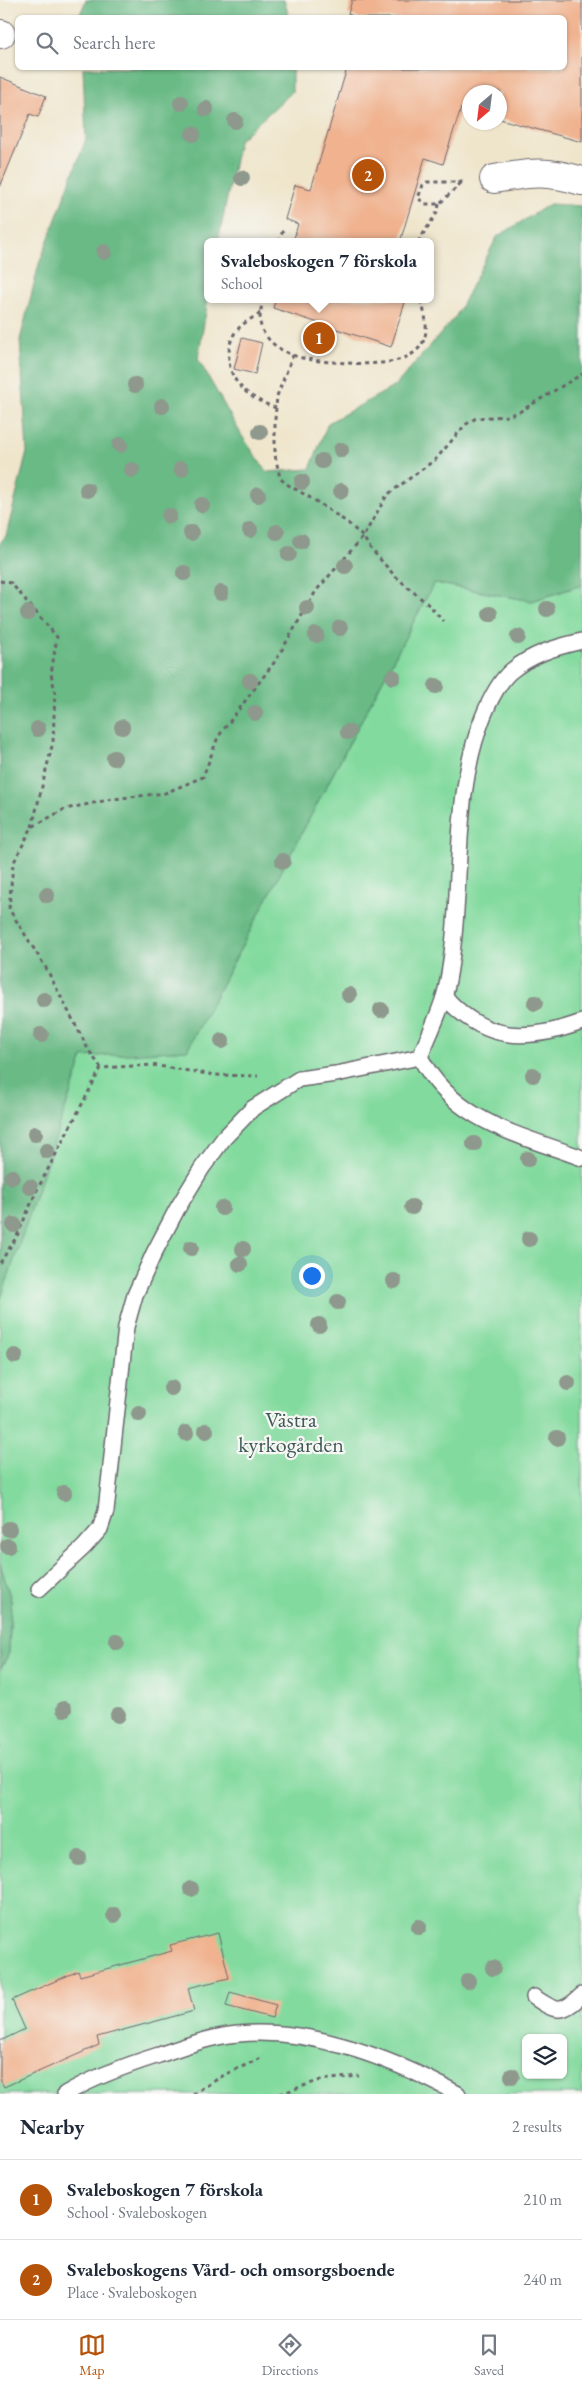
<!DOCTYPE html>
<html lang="en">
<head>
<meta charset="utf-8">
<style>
  :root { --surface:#fff; --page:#f6f6f7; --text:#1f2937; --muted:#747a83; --line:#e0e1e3; --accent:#b45309 }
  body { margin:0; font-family:"EB Garamond",serif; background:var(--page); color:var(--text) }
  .controls { position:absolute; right:15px; bottom:15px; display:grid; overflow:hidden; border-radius:8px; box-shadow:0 1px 4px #0004 }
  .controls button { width:45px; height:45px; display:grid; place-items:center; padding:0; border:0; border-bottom:1px solid var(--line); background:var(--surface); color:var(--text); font:25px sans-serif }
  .compass { position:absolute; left:462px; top:85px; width:45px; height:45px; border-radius:50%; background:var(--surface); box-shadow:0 1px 4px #0004; rotate:208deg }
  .you { position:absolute; left:311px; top:1275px; width:18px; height:18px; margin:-12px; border:4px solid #fff; border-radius:50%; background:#1a73e8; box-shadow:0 0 0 8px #1a73e833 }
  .badge { display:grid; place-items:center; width:32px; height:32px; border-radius:50%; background:var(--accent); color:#fff; font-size:16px; font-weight:700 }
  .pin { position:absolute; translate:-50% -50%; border:2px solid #fff; box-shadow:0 1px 5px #0006 }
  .popup { position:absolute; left:204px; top:238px; width:230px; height:65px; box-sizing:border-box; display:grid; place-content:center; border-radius:8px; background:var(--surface); filter:drop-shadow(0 1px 4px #0005); font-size:16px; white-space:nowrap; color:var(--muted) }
  .popup b { font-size:19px; color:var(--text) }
  .popup::after { content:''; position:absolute; left:50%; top:100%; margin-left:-10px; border:10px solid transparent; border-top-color:var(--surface) }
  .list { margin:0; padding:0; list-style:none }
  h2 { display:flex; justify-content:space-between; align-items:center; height:65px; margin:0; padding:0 20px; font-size:21px }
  h2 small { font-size:16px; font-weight:400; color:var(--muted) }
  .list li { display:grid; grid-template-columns:32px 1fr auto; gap:15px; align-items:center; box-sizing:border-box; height:80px; padding:0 20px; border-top:1px solid var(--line) }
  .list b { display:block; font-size:19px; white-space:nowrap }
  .list p { margin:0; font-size:16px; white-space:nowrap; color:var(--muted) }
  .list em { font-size:16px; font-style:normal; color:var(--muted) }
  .icon { flex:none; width:28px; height:28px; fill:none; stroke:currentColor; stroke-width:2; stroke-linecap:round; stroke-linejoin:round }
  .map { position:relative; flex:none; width:582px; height:2094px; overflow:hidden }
  .search { position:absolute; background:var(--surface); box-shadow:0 1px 4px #0004; left:15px; right:15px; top:15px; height:55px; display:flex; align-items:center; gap:12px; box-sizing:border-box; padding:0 18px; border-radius:8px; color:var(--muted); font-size:19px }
  .sheet { height:225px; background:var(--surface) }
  nav { display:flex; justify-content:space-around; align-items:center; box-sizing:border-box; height:70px; border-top:1px solid var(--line); background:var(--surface); font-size:14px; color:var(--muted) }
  nav a { display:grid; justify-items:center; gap:2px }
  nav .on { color:var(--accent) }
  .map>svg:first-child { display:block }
</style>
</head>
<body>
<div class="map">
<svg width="582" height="2094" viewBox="0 0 582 2094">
  <rect width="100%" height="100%" fill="#f6f6f2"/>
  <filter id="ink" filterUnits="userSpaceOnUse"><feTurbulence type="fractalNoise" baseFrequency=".02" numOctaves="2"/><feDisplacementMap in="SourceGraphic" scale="10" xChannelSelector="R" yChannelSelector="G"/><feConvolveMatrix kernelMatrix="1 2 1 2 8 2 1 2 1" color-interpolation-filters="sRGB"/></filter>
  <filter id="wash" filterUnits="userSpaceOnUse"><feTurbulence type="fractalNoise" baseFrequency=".0096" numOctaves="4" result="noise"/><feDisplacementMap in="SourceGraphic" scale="20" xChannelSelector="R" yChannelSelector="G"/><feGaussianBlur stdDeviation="1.12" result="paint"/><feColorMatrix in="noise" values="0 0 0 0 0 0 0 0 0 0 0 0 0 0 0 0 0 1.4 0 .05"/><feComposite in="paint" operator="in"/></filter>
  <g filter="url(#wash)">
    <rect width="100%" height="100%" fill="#efe5cb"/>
    <!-- green -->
    <path fill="#82da9e" stroke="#527e6c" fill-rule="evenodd" d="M434,583L532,601L582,585V2094H0V1671L9,1653L11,1600L0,1563V1301L83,1056L187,1050ZM526,2038H563V2075H526Z"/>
    <!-- forest -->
    <path fill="#69ba85" stroke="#466e60" d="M86,0H284L289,17H79Z
      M83,68H292V92L239,140L218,242H208V299L198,359L242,436L267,472L310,469L328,423L395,386L456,316L497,237L550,204L582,206V585L532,601L434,583L187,1050L83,1057L0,1301V543L6,536L27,452L20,340L39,264L86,139Z
      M0,1563L11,1600L9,1653L0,1670Z"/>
    <g id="blocks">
      <!-- building -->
      <path fill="#f0b28f" d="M352,0H582V142L500,119V92H470V110L461,108L443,164L425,158L400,242H293L298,224L285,219L295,185L311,189L347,68H564V18H358L348,14Z
        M0,77L46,96L38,117L30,114L0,187Z
        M276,299H406L391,347L273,308Z
        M242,338L262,343L255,374L234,369Z
        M218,1933L229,1978L188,1988L194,2011L97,2037L99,2045L4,2087L0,2079V2041L25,2029L12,2000L78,1971L80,1976L172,1951L170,1945Z
        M230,1992L276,2005L272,2018L226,2006Z"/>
    </g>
  </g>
  <g filter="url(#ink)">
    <use href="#blocks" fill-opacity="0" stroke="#6a666d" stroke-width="1"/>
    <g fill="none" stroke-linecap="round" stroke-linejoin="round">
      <defs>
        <path id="lane" d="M445,997C485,1042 527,1042 582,1022
          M420,1057C454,1122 518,1134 582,1158
          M39,1589L84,1547L100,1529L106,1511L126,1327L135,1295L154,1253L177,1209L202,1168L224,1138L253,1108L299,1079L336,1074L420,1057C428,1037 438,1017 444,997C449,981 451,962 453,945C462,868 454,791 483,717C489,702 497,684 510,672C531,654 556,647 582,641
          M534,1997C556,2012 561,2015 582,1995
          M65,2094C94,2077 127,2065 159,2055C179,2048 198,2041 218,2037C297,2021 390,2057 458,2094"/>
        <path id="street" d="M0,34H1
          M494,179C531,173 545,170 582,181"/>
      </defs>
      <!-- lane casing -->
      <use href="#lane" stroke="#6a666d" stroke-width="18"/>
      <!-- street casing -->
      <use href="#street" stroke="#6a666d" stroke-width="30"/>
      <!-- path -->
      <path stroke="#6a666d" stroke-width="3" stroke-dasharray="4 4" stroke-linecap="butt" d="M461,183L439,204H425L418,198L423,185L427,182H465
        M279,242L284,227
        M418,242L438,211L439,204
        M263,299C261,310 257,323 264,333C282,361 318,361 347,363C393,366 444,361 420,299
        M260,313C253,318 244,322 238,329C232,335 229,345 229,354C227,383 251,399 276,408
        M293,355L277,396L275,419V455L280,478L285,483L314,500L348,523L363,537L371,549L395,576L431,607L443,621
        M0,581L11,583L57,637L51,674L55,691L53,742L32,827
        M101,1068L88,1049L46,968L9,909L13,864L32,827L65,809L113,799L165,793L203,777L218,737L276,660L316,591L363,537L387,495L436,459L465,425L476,418L507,416L519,412L582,374
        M0,1263L17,1236L36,1192L101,1068L152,1065L214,1075L258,1076
        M193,2094L224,2075L261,2058
        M280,2094L321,2080L359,2076"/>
      <!-- lane -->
      <use href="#lane" stroke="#fff" stroke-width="15"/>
      <!-- street -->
      <use href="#street" stroke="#fff" stroke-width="28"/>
    </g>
    <!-- trees -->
    <g fill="#8e988c">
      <circle cx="181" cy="103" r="8"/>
      <circle cx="206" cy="109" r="8"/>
      <circle cx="235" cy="121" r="8"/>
      <circle cx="193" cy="134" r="8"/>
      <circle cx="242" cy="178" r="8"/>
      <circle cx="104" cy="252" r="8"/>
      <circle cx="135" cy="385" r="8"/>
      <circle cx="162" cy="406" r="8"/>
      <circle cx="260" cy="432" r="8"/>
      <circle cx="120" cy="445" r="8"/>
      <circle cx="341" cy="450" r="8"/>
      <circle cx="322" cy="461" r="8"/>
      <circle cx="181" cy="469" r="8"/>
      <circle cx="132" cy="470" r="8"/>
      <circle cx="302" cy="482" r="8"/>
      <circle cx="87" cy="490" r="8"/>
      <circle cx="341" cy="491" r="8"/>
      <circle cx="258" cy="495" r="8"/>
      <circle cx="202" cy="505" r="8"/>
      <circle cx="169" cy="516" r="8"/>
      <circle cx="250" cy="530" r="8"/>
      <circle cx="277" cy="532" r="8"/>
      <circle cx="191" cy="533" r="8"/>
      <circle cx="301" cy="541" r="8"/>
      <circle cx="289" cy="554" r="8"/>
      <circle cx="345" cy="566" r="8"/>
      <circle cx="184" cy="573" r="8"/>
      <circle cx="221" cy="593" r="8"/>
      <circle cx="307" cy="608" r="8"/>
      <circle cx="547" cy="609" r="8"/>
      <circle cx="28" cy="613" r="8"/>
      <circle cx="490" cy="614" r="8"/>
      <circle cx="340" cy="628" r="8"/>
      <circle cx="316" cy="635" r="8"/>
      <circle cx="518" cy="637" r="8"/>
      <circle cx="393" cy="677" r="8"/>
      <circle cx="250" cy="681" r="8"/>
      <circle cx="436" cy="686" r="8"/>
      <circle cx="255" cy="713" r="8"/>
      <circle cx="122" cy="727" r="8"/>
      <circle cx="38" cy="729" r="8"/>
      <circle cx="348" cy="732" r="8"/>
      <circle cx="114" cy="758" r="8"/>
      <circle cx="283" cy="861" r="8"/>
      <circle cx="47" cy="895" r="8"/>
      <circle cx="349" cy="995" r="8"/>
      <circle cx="44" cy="1000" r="8"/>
      <circle cx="535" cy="1003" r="8"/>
      <circle cx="381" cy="1010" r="8"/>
      <circle cx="41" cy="1035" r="8"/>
      <circle cx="222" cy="1041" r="8"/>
      <circle cx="533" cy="1075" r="8"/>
      <circle cx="35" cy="1134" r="8"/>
      <circle cx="474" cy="1144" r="8"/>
      <circle cx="47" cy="1151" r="8"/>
      <circle cx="528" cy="1159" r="8"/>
      <circle cx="12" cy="1177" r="8"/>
      <circle cx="30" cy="1187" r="8"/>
      <circle cx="412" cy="1207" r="8"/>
      <circle cx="222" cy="1208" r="8"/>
      <circle cx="14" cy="1225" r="8"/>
      <circle cx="529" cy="1239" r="8"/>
      <circle cx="191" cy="1248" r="8"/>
      <circle cx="243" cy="1249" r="8"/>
      <circle cx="240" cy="1264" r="8"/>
      <circle cx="394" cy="1281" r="8"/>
      <circle cx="338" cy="1302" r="8"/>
      <circle cx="319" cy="1325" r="8"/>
      <circle cx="15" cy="1356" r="8"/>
      <circle cx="568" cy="1383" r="8"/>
      <circle cx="171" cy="1388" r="8"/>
      <circle cx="139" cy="1414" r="8"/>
      <circle cx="206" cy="1431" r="8"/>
      <circle cx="186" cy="1433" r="8"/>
      <circle cx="557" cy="1438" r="8"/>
      <circle cx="64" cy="1493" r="8"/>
      <circle cx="9" cy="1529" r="8"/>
      <circle cx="8" cy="1546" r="8"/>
      <circle cx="117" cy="1642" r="8"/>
      <circle cx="64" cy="1709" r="8"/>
      <circle cx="118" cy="1715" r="8"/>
      <circle cx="79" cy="1858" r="8"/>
      <circle cx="191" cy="1889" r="8"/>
      <circle cx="114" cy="1915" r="8"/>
      <circle cx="419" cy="1927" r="8"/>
      <circle cx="493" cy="1968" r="8"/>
      <circle cx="468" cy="1981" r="8"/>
      <circle cx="512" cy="2076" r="8"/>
    </g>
  </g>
  <g text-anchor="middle" stroke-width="4.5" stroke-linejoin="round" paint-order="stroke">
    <!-- park labels -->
    <g font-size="22" fill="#3f5959" stroke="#f6f6f2">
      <text x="291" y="1427">Västra<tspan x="291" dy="25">kyrkogården</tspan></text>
    </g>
  </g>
</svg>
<div class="controls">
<button><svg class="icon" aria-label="layers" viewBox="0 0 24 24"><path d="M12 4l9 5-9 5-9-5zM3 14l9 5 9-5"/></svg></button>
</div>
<svg class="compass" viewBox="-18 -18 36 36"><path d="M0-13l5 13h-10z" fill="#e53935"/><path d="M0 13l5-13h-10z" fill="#747a83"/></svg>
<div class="you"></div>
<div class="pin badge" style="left:319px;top:338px">1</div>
<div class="popup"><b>Svaleboskogen 7 förskola</b>School</div>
<div class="pin badge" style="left:368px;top:175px">2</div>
<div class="search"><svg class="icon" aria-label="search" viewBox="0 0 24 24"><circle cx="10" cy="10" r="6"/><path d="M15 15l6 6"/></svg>Search here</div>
</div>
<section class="sheet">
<h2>Nearby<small>2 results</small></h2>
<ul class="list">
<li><span class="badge">1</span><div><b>Svaleboskogen 7 förskola</b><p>School · Svaleboskogen</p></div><em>210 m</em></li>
<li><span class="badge">2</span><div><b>Svaleboskogens Vård- och omsorgsboende</b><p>Place · Svaleboskogen</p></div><em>240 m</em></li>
</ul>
</section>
<nav>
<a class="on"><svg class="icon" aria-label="map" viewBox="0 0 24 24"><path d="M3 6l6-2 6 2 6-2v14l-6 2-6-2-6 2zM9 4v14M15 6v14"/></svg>Map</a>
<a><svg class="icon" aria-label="directions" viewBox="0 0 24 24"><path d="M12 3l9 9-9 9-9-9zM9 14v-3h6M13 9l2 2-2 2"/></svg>Directions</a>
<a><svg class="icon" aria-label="saved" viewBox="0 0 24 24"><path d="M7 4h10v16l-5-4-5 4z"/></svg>Saved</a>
</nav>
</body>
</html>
